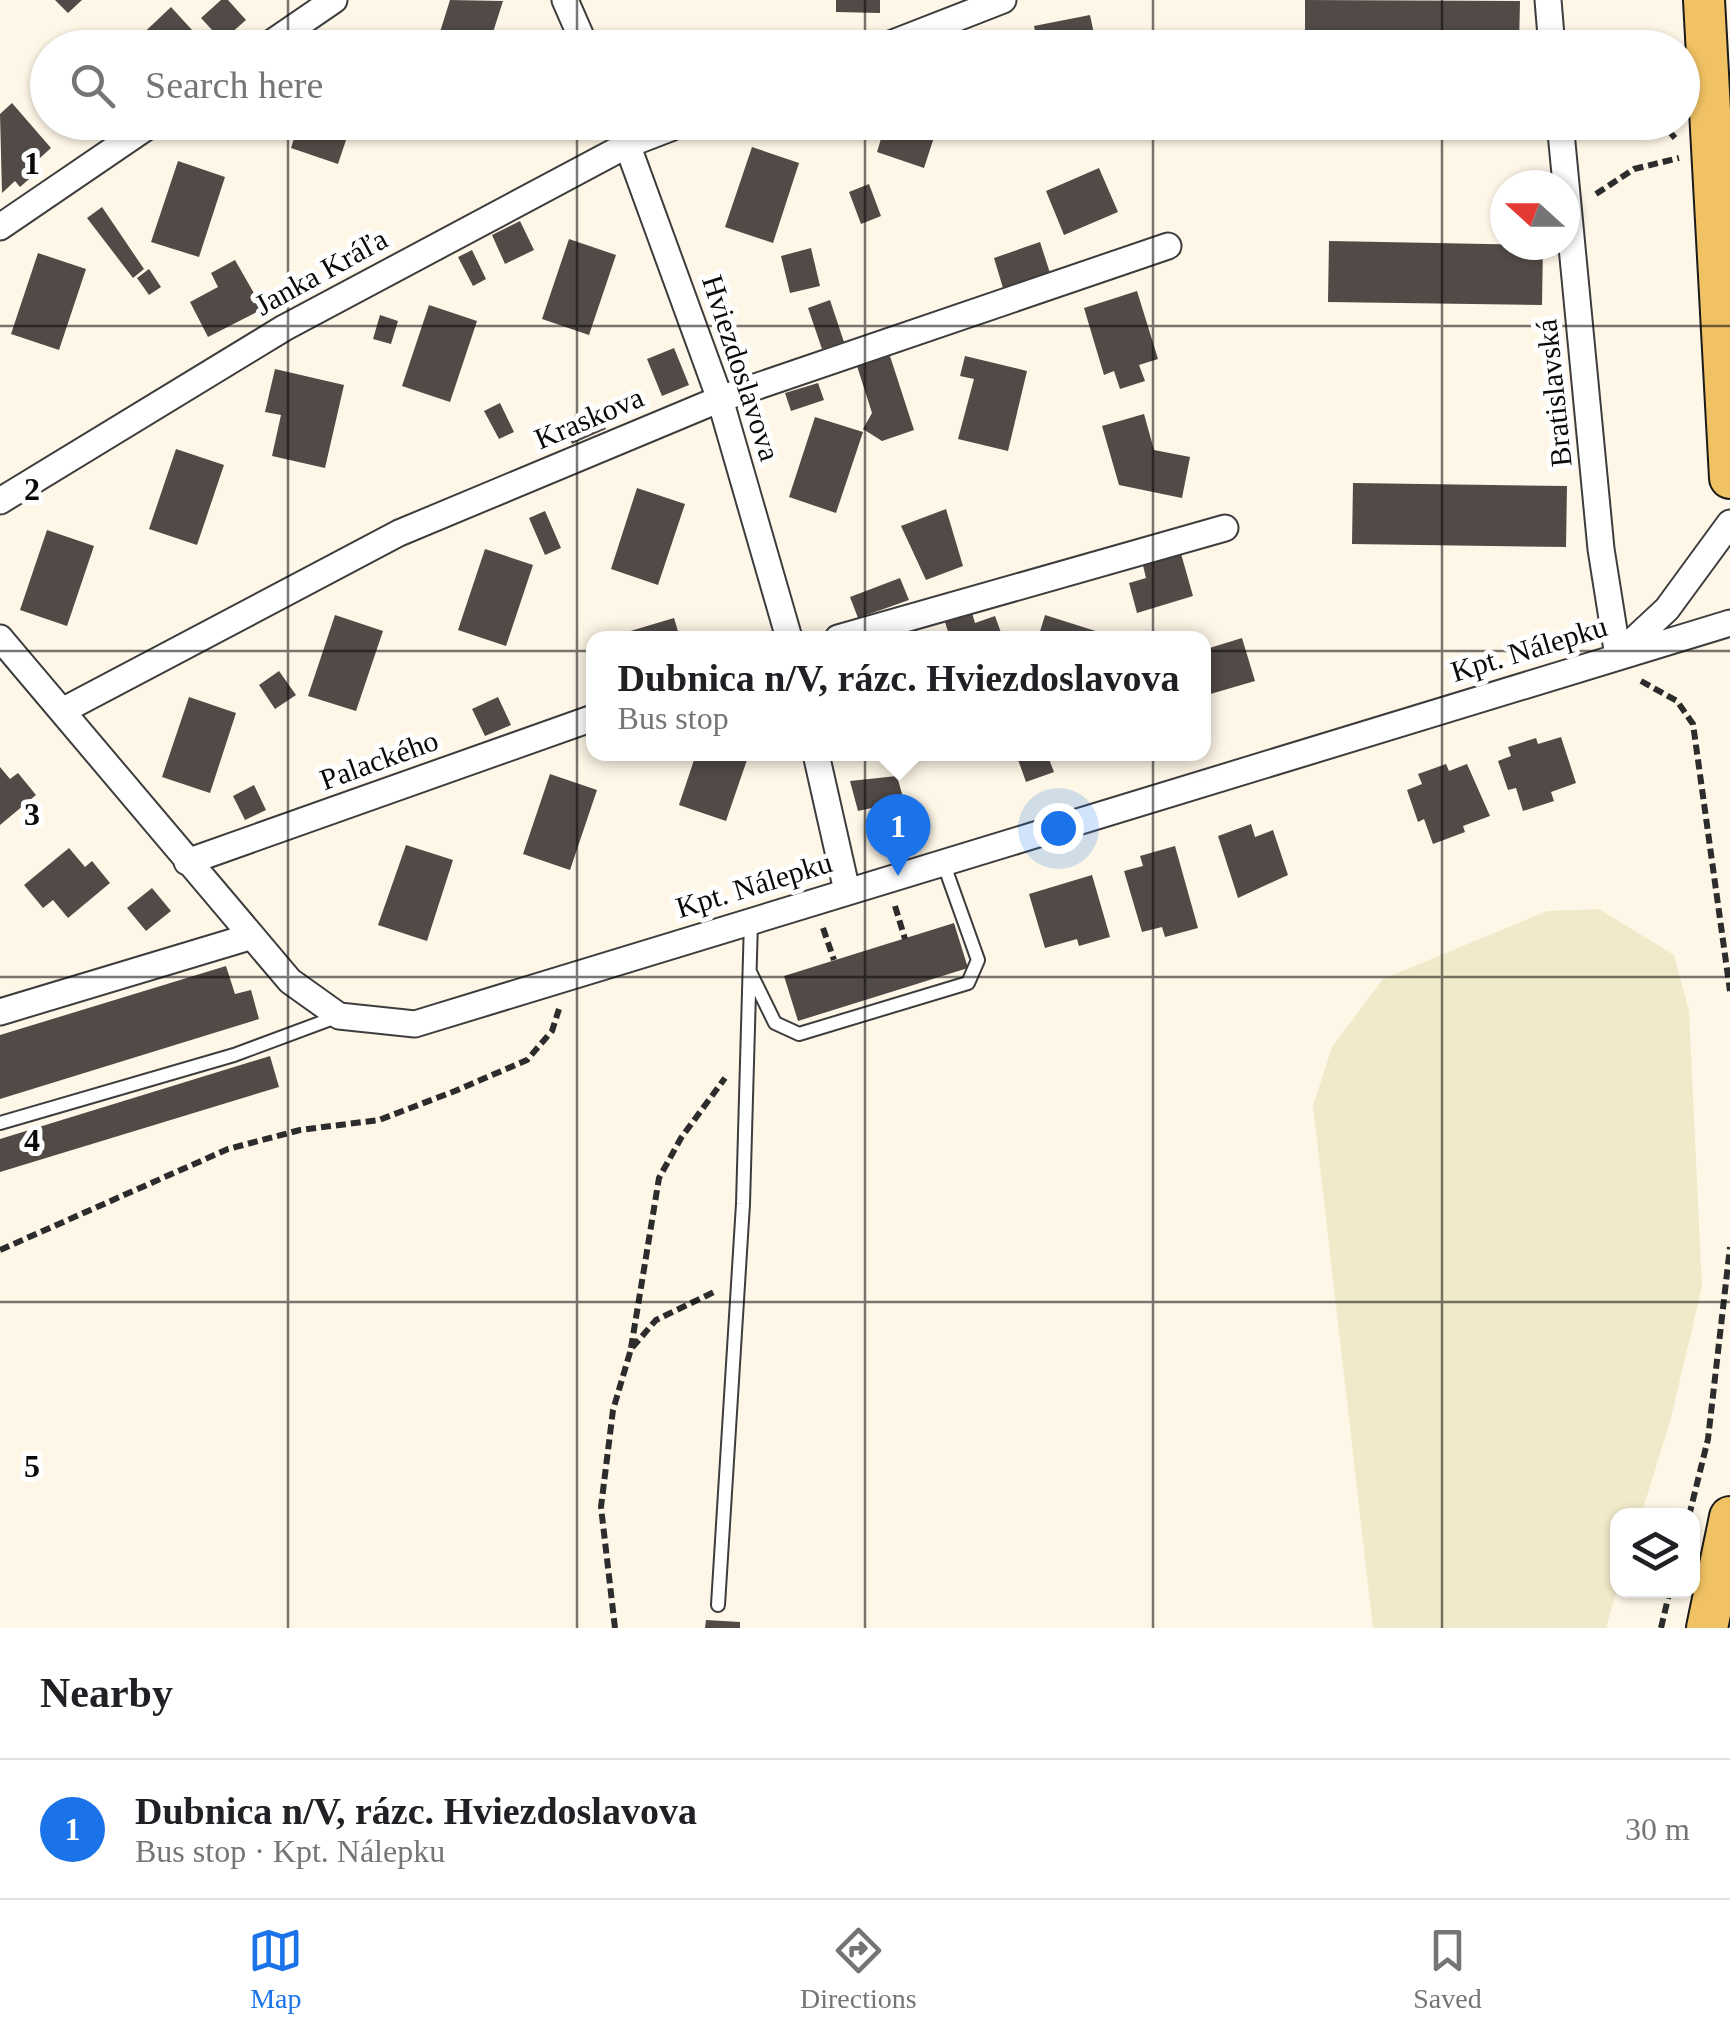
<!DOCTYPE html>
<html lang="en">
<head>
<meta charset="utf-8">
<style>
  :root { --surface:#fff; --page:#f2f2f2; --text:#202124; --muted:#757577; --line:#e0e0e0; --accent:#1a73e8 }
  body { margin:0; font-family:"Times New Roman",serif; background:var(--page); color:var(--text) }
  .controls { position:absolute; right:30px; bottom:30px; display:grid; overflow:hidden; border-radius:20px; box-shadow:0 2px 8px #0004 }
  .controls button { width:90px; height:90px; display:grid; place-items:center; padding:0; border:0; border-bottom:2px solid var(--line); background:var(--surface); color:var(--text); font:50px sans-serif }
  .compass { position:absolute; left:1490px; top:170px; width:90px; height:90px; border-radius:50%; background:var(--surface); box-shadow:0 2px 8px #0004; rotate:291deg }
  .you { position:absolute; left:1058px; top:828px; width:35px; height:35px; margin:-25px; border:8px solid #fff; border-radius:50%; background:#1a73e8; box-shadow:0 0 0 15px #1a73e833 }
  .badge { display:grid; place-items:center; width:65px; height:65px; border-radius:50%; background:var(--accent); color:#fff; font-size:32px; font-weight:700 }
  .pin { position:absolute; translate:-50% -82px; filter:drop-shadow(0 2px 5px #0008) }
  .pin::after { content:''; position:absolute; top:52px; width:35px; height:30px; background:inherit; clip-path:polygon(0 0,100% 0,50% 100%) }
  .popup { position:absolute; left:586px; top:631px; width:625px; height:130px; box-sizing:border-box; display:grid; place-content:center; border-radius:20px; background:var(--surface); filter:drop-shadow(0 2px 8px #0005); font-size:32px; white-space:nowrap; color:var(--muted) }
  .popup b { font-size:38px; color:var(--text) }
  .popup::after { content:''; position:absolute; left:50%; top:100%; margin-left:-20px; border:20px solid transparent; border-top-color:var(--surface) }
  .list { margin:0; padding:0; list-style:none }
  h2 { display:flex; justify-content:space-between; align-items:center; height:130px; margin:0; padding:0 40px; font-size:42px }
  h2 small { font-size:32px; font-weight:400; color:var(--muted) }
  .list li { display:grid; grid-template-columns:65px 1fr auto; gap:30px; align-items:center; box-sizing:border-box; height:140px; padding:0 40px; border-top:2px solid var(--line) }
  .list b { display:block; font-size:38px; white-space:nowrap }
  .list p { margin:0; font-size:32px; white-space:nowrap; color:var(--muted) }
  .list em { font-size:32px; font-style:normal; color:var(--muted) }
  .icon { flex:none; width:55px; height:55px; fill:none; stroke:currentColor; stroke-width:2; stroke-linecap:round; stroke-linejoin:round }
  .map { position:relative; flex:none; width:1730px; height:1628px; overflow:hidden }
  .search { position:absolute; background:var(--surface); box-shadow:0 2px 8px #0004; left:30px; right:30px; top:30px; height:110px; display:flex; align-items:center; gap:25px; box-sizing:border-box; padding:0 35px; border-radius:55px; color:var(--muted); font-size:38px }
  .sheet { height:270px; background:var(--surface) }
  nav { display:flex; justify-content:space-around; align-items:center; box-sizing:border-box; height:140px; border-top:2px solid var(--line); background:var(--surface); font-size:28px; color:var(--muted) }
  nav a { display:grid; justify-items:center; gap:5px }
  nav .on { color:var(--accent) }
  .map>svg:first-child { display:block }
</style>
</head>
<body>
<div class="map">
<svg width="1730" height="1628" viewBox="0 0 1730 1628">
  <rect width="100%" height="100%" fill="#fef7e7"/>
  <!-- farmland -->
  <path fill="#f1eaca" d="M1599,909L1674,955L1689,1011L1702,1287L1670,1422L1641,1515L1618,1516L1617,1590L1606,1628H1373L1313,1106L1332,1047L1383,979L1547,911Z"/>
  <!-- building -->
  <path fill="#514a47" d="M55,0H82L68,13Z
    M221,0H228L246,20L222,41L201,18Z
    M450,0L503,1L488,48H435Z
    M836,0H880V13L836,12Z
    M1305,0L1520,1L1519,48H1305Z
    M171,7L203,42L197,48H105L122,32L133,43Z
    M1090,15L1097,48H1038L1034,26Z
    M309,31L315,39L323,32L333,44L288,48Z
    M968,34L974,48H935V47Z
    M402,35L408,48H383L381,45Z
    M12,103L51,148L30,167L36,173L20,187L15,181L2,193L0,114Z
    M299,122H352L338,164L291,148Z
    M886,122H939L924,168L877,152Z
    M1017,122H1043V123L1020,131Z
    M752,147L799,163L773,243L725,227Z
    M178,161L225,177L199,257L151,242Z
    M1099,168L1118,212L1064,235L1046,191Z
    M869,184L881,216L861,224L849,192Z
    M102,207L144,269L133,278L87,218Z
    M520,221L534,250L505,264L492,235Z
    M569,239L616,255L589,335L542,319Z
    M1329,241L1543,245L1542,305L1328,302Z
    M1040,242L1050,273L1003,288L994,258Z
    M811,248L820,286L790,293L781,256Z
    M472,250L486,279L473,286L458,257Z
    M38,253L86,269L59,350L11,334Z
    M235,260L263,309L208,337L190,302L218,287L211,273Z
    M149,269L161,287L149,295L137,278Z
    M1137,291L1158,359L1139,365L1145,381L1120,389L1114,371L1104,375L1084,308Z
    M830,300L844,342L822,349L808,308Z
    M429,305L477,321L450,402L402,386Z
    M380,315L398,321L391,344L373,339Z
    M674,348L689,385L662,396L647,359Z
    M890,356L914,430L882,441L863,429L872,413L857,366Z
    M965,356L1027,371L1008,451L958,439L974,379L960,376Z
    M275,369L344,385L325,468L272,456L281,415L265,412Z
    M818,383L824,400L791,411L785,393Z
    M500,403L514,432L499,439L484,411Z
    M597,406L606,429L572,444L562,421Z
    M1144,414L1154,450L1190,457L1182,498L1119,485L1102,426Z
    M815,417L863,432L836,513L789,497Z
    M176,449L224,465L197,545L149,529Z
    M1353,483L1567,486L1566,547L1352,544Z
    M637,488L685,504L658,585L611,569Z
    M946,509L963,566L926,580L901,526Z
    M545,511L561,548L545,555L529,518Z
    M47,530L94,546L67,626L20,610Z
    M485,549L533,565L506,646L458,630Z
    M1180,550L1193,596L1137,613L1129,583L1146,578L1142,561Z
    M900,578L909,600L858,618L850,597Z
    M972,613L975,623L995,616L1003,638H950L945,622Z
    M335,615L383,631L356,711L308,696Z
    M1045,615L1105,634L1104,638H1038Z
    M674,618L680,638H618L617,635Z
    M1242,638L1255,681L1207,695L1203,650Z
    M279,671L296,695L275,709L259,685Z
    M189,697L236,713L210,793L162,777Z
    M498,697L511,725L485,736L472,709Z
    M1561,737L1576,783L1551,792L1554,801L1523,811L1516,788L1508,790L1498,761L1511,756L1508,747L1536,738L1538,744Z
    M696,754H749L726,821L679,805Z
    M893,754H917L915,761Z
    M1016,754H1047L1054,772L1026,782Z
    M1446,764L1449,771L1467,764L1490,816L1463,826L1465,832L1433,844L1424,819L1418,822L1407,790L1422,784L1418,774Z
    M0,767L10,779L18,773L36,795L0,825Z
    M550,774L597,790L570,870L523,854Z
    M897,776L904,801L858,811L850,781Z
    M254,785L266,810L245,820L233,796Z
    M1251,824L1255,837L1273,830L1288,875L1238,898L1218,836Z
    M406,845L453,860L427,941L378,925Z
    M1175,846L1198,928L1165,937L1162,927L1142,932L1124,871L1143,866L1140,856Z
    M69,848L85,867L92,861L110,883L68,918L53,900L43,908L24,885Z
    M1092,875L1110,937L1079,946L1077,939L1045,948L1029,894Z
    M152,888L171,911L146,931L127,908Z
    M954,923L968,968L798,1021L784,976Z
    M226,966L235,994L251,990L259,1019L0,1099V1035Z
    M270,1056L279,1087L0,1172V1139Z
    M706,1620L740,1622V1628H705Z"/>
  <g fill="none" stroke-linecap="round" stroke-linejoin="round">
    <defs>
      <path id="lane" d="M750,972L775,1023L799,1034L968,983L978,960L943,862
        M0,1123L234,1055L339,1016
        M718,1605L743,1204L751,921"/>
      <path id="street" d="M565,0L586,48
        M1548,0L1552,48
        M264,48L334,0
        M880,48L1003,0
        M619,122L720,399L789,638
        M1560,122L1601,549L1618,656
        M0,227L154,122
        M0,501L284,328L629,144L686,122
        M0,638L290,981L339,1016L415,1024L1730,623
        M838,638L1225,528
        M1621,652L1667,609L1730,523
        M62,711L399,533L720,399L1168,246
        M816,754L847,891
        M187,862L593,718
        M0,1012L249,937"/>
      <path id="primary" d="M1704,0L1730,478
        M1707,1628L1730,1517"/>
    </defs>
    <!-- lane casing -->
    <use href="#lane" stroke="#3d3d3d" stroke-width="16"/>
    <!-- street casing -->
    <use href="#street" stroke="#3d3d3d" stroke-width="29"/>
    <!-- primary casing -->
    <use href="#primary" stroke="#1b1b1b" stroke-width="44"/>
    <!-- path -->
    <path stroke="#2c2c2c" stroke-width="6" stroke-dasharray="10 5" stroke-linecap="butt" d="M1579,35L1591,48
      M1661,122L1675,138
      M1596,194L1634,169L1679,158
      M1641,681L1677,701L1693,724L1730,991
      M895,906L905,939
      M823,928L834,960
      M0,1250L228,1149L300,1130L379,1120L455,1091L527,1060L552,1031L559,1009
      M631,1348L659,1178L681,1138L725,1078
      M1689,1516L1708,1439L1730,1247
      M615,1628L601,1507L613,1410L631,1349L656,1320L716,1291
      M1661,1628L1670,1590"/>
    <!-- lane -->
    <use href="#lane" stroke="#fff" stroke-width="12"/>
    <!-- street -->
    <use href="#street" stroke="#fff" stroke-width="25"/>
    <!-- primary -->
    <use href="#primary" stroke="#f1c264" stroke-width="40"/>
  </g>
  <!-- grid -->
  <path fill="none" stroke="#0a0a0a" stroke-width="2.5" stroke-opacity="0.55" d="M288,0V48M577,0V48M865,0V48M1153,0V48M1442,0V48M288,122V1628M577,122V1628M865,122V1628M1153,122V1628M1442,122V1628M0,326H1730M0,651H1730M0,977H1730M0,1302H1730"/>
  <g text-anchor="middle" stroke-width="10" stroke-linejoin="round" paint-order="stroke">
    <!-- street labels -->
    <g font-size="30" fill="#0a0a0a" stroke="#fff">
      <text transform="translate(321 272) rotate(-29)" y="10">Janka Kráľa</text>
      <text transform="translate(741 368) rotate(72)" y="10">Hviezdoslavova</text>
      <text transform="translate(1554 393) rotate(-96)" y="10">Bratislavská</text>
      <text transform="translate(589 418) rotate(-23)" y="10">Kraskova</text>
      <text transform="translate(1529 649) rotate(-17)" y="10">Kpt. Nálepku</text>
      <text transform="translate(379 760) rotate(-20)" y="10">Palackého</text>
      <text transform="translate(754 885) rotate(-17)" y="10">Kpt. Nálepku</text>
    </g>
  </g>
  <g font-size="32" text-anchor="middle" font-weight="bold" fill="#0a0a0a" stroke="#fff" stroke-width="10" stroke-linejoin="round" paint-order="stroke">
    <text x="32" y="174">1</text>
    <text x="32" y="500">2</text>
    <text x="32" y="825">3</text>
    <text x="32" y="1151">4</text>
    <text x="32" y="1477">5</text>
  </g>
</svg>
<div class="controls">
<button><svg class="icon" aria-label="layers" viewBox="0 0 24 24"><path d="M12 4l9 5-9 5-9-5zM3 14l9 5 9-5"/></svg></button>
</div>
<svg class="compass" viewBox="-18 -18 36 36"><path d="M0-13l5 13h-10z" fill="#e53935"/><path d="M0 13l5-13h-10z" fill="#757577"/></svg>
<div class="you"></div>
<div class="pin badge" style="left:898px;top:876px">1</div>
<div class="popup"><b>Dubnica n/V, rázc. Hviezdoslavova</b>Bus stop</div>
<div class="search"><svg class="icon" aria-label="search" viewBox="0 0 24 24"><circle cx="10" cy="10" r="6"/><path d="M15 15l6 6"/></svg>Search here</div>
</div>
<section class="sheet">
<h2>Nearby<small></small></h2>
<ul class="list">
<li><span class="badge">1</span><div><b>Dubnica n/V, rázc. Hviezdoslavova</b><p>Bus stop · Kpt. Nálepku</p></div><em>30 m</em></li>
</ul>
</section>
<nav>
<a class="on"><svg class="icon" aria-label="map" viewBox="0 0 24 24"><path d="M3 6l6-2 6 2 6-2v14l-6 2-6-2-6 2zM9 4v14M15 6v14"/></svg>Map</a>
<a><svg class="icon" aria-label="directions" viewBox="0 0 24 24"><path d="M12 3l9 9-9 9-9-9zM9 14v-3h6M13 9l2 2-2 2"/></svg>Directions</a>
<a><svg class="icon" aria-label="saved" viewBox="0 0 24 24"><path d="M7 4h10v16l-5-4-5 4z"/></svg>Saved</a>
</nav>
</body>
</html>
